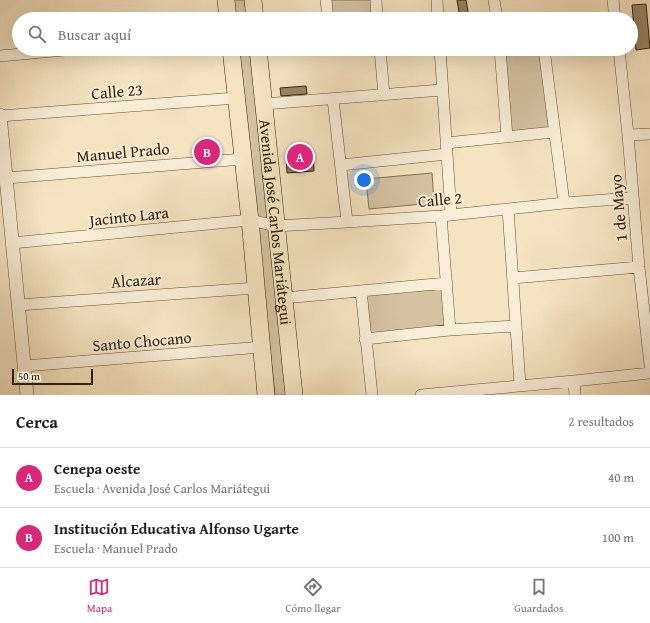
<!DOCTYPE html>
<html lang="es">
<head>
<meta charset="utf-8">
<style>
  :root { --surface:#fff; --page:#f2f2f2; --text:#202124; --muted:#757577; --line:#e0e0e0; --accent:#db2777 }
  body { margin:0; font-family:"Gentium Book Plus",serif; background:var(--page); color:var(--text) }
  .scale { position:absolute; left:12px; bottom:10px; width:81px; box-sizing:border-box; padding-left:4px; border:2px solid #342207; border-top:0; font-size:11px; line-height:14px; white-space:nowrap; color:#342207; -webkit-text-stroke:3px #f8edd7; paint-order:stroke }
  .you { position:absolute; left:364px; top:180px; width:14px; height:14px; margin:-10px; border:3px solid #fff; border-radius:50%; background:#1a73e8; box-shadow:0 0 0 6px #1a73e833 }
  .badge { display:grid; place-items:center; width:26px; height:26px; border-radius:50%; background:var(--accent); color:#fff; font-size:13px; font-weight:700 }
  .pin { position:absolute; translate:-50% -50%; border:2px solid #fff; box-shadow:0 1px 4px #0006 }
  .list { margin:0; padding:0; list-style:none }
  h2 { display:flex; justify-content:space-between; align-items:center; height:52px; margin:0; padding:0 16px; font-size:17px }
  h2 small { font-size:13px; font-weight:400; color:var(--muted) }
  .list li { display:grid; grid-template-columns:26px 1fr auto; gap:12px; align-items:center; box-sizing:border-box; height:60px; padding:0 16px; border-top:1px solid var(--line) }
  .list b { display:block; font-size:15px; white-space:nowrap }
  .list p { margin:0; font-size:13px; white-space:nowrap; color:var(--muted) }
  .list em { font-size:13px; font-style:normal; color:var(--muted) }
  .icon { flex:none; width:22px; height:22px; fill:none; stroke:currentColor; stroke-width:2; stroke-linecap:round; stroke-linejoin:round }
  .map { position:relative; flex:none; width:650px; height:395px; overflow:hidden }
  .search { position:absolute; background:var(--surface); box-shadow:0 4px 16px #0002; left:12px; right:12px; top:12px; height:44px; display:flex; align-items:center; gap:10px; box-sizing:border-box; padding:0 14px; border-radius:22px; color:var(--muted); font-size:15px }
  .sheet { height:172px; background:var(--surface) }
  nav { display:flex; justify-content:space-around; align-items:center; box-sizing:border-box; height:56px; border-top:1px solid var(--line); background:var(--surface); font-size:11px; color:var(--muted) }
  nav a { display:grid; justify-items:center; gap:2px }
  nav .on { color:var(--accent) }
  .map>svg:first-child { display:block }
</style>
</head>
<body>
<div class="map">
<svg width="650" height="395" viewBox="0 0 650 395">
  <rect width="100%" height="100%" fill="#f5e3c1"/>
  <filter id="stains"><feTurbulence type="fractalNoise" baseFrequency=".005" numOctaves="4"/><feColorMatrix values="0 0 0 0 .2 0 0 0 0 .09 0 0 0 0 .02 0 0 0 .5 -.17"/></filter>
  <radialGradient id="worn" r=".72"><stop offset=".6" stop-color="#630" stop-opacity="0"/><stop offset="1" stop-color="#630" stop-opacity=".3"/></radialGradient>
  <!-- green -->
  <path fill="#d4c2a1" stroke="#847254" d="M232,0H245L247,19H234Z
    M330,0H372L374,19H332Z
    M237,49H250L286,395H275Z
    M522,49H540L549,128L510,132L505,51Z
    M432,173L434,203L369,209L366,179Z
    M443,287L447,327L366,337L361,293Z"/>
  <!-- building -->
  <path fill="#988668" stroke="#342207" d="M457,0H466L469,17L460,18Z
    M646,4L650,48L636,50L632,5Z
    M306,86L307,94L281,96L280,88Z
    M313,151L314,171L287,173L286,153Z"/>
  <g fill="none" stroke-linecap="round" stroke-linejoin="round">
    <defs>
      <path id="minor" d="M326,0L328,19
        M376,0L377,19
        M437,0L438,19
        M494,0L497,19
        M613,0L615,19
        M380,49L384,95
        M440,49L451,214
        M500,49L507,137
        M544,49L564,203
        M619,49L628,135L639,267L650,365
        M0,56L75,49
        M333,99L347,222
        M264,104L442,90
        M0,116L236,98
        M628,135L650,134
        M446,143L554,132
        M341,165L447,154
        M6,178L243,159
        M508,209L520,385
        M441,216L450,330
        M12,243L250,220L276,226L347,222L441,216L564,203L633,198
        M513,278L639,267
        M361,291L372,395
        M284,298L447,283
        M18,305L256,288
        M365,339L450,330L516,326
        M24,366L263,347
        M574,381L575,395
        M421,395L574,381L650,373"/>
      <path id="tertiary" d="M0,115L27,395"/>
      <g id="primary">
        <path d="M226,0L228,19"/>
        <path d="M253,0L255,19"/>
        <path d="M231,49L250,220L266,395"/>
        <path id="s1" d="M258,49L294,395"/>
      </g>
    </defs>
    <!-- minor casing -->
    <use href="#minor" stroke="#645236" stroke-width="12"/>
    <!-- tertiary casing -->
    <use href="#tertiary" stroke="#645236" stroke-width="14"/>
    <!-- primary casing -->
    <use href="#primary" stroke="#342207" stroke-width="18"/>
    <!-- minor -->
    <use href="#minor" stroke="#f8edd7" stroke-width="11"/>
    <!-- tertiary -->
    <use href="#tertiary" stroke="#f8edd7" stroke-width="13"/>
    <!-- primary -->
    <use href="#primary" stroke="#f5e3c1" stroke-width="17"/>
  </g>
  <g text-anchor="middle" stroke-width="4" stroke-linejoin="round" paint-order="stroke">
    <!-- street labels -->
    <g font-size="16" fill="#342207" stroke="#f8edd7">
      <text transform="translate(117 91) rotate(-5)" y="6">Calle 23</text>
      <text transform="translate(123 152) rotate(-5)" y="6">Manuel Prado</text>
      <text transform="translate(440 199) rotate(-5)" y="6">Calle 2</text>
      <text transform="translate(618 208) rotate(-95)" y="6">1 de Mayo</text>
      <text transform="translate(129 216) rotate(-6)" y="6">Jacinto Lara</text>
      <text dy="6" stroke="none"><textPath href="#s1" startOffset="174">Avenida José Carlos Mariátegui</textPath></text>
      <text transform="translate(136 280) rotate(-4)" y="6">Alcazar</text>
      <text transform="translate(142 341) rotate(-5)" y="6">Santo Chocano</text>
    </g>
  </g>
  <rect width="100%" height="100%" filter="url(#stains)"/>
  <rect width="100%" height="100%" fill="url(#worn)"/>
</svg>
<div class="scale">50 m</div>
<div class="you"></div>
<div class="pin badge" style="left:300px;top:157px">A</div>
<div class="pin badge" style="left:207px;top:152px">B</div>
<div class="search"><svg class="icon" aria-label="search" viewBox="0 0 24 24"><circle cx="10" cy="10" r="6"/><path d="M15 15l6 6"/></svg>Buscar aquí</div>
</div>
<section class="sheet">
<h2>Cerca<small>2 resultados</small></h2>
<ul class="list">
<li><span class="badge">A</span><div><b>Cenepa oeste</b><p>Escuela · Avenida José Carlos Mariátegui</p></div><em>40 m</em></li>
<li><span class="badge">B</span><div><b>Institución Educativa Alfonso Ugarte</b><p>Escuela · Manuel Prado</p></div><em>100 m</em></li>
</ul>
</section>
<nav>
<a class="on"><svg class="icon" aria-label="map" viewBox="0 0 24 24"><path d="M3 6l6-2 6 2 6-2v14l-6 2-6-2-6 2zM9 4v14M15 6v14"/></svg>Mapa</a>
<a><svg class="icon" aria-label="directions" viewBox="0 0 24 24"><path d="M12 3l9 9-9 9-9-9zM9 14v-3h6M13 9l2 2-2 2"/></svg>Cómo llegar</a>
<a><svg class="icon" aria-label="saved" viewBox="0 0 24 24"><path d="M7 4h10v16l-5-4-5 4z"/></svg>Guardados</a>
</nav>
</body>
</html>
